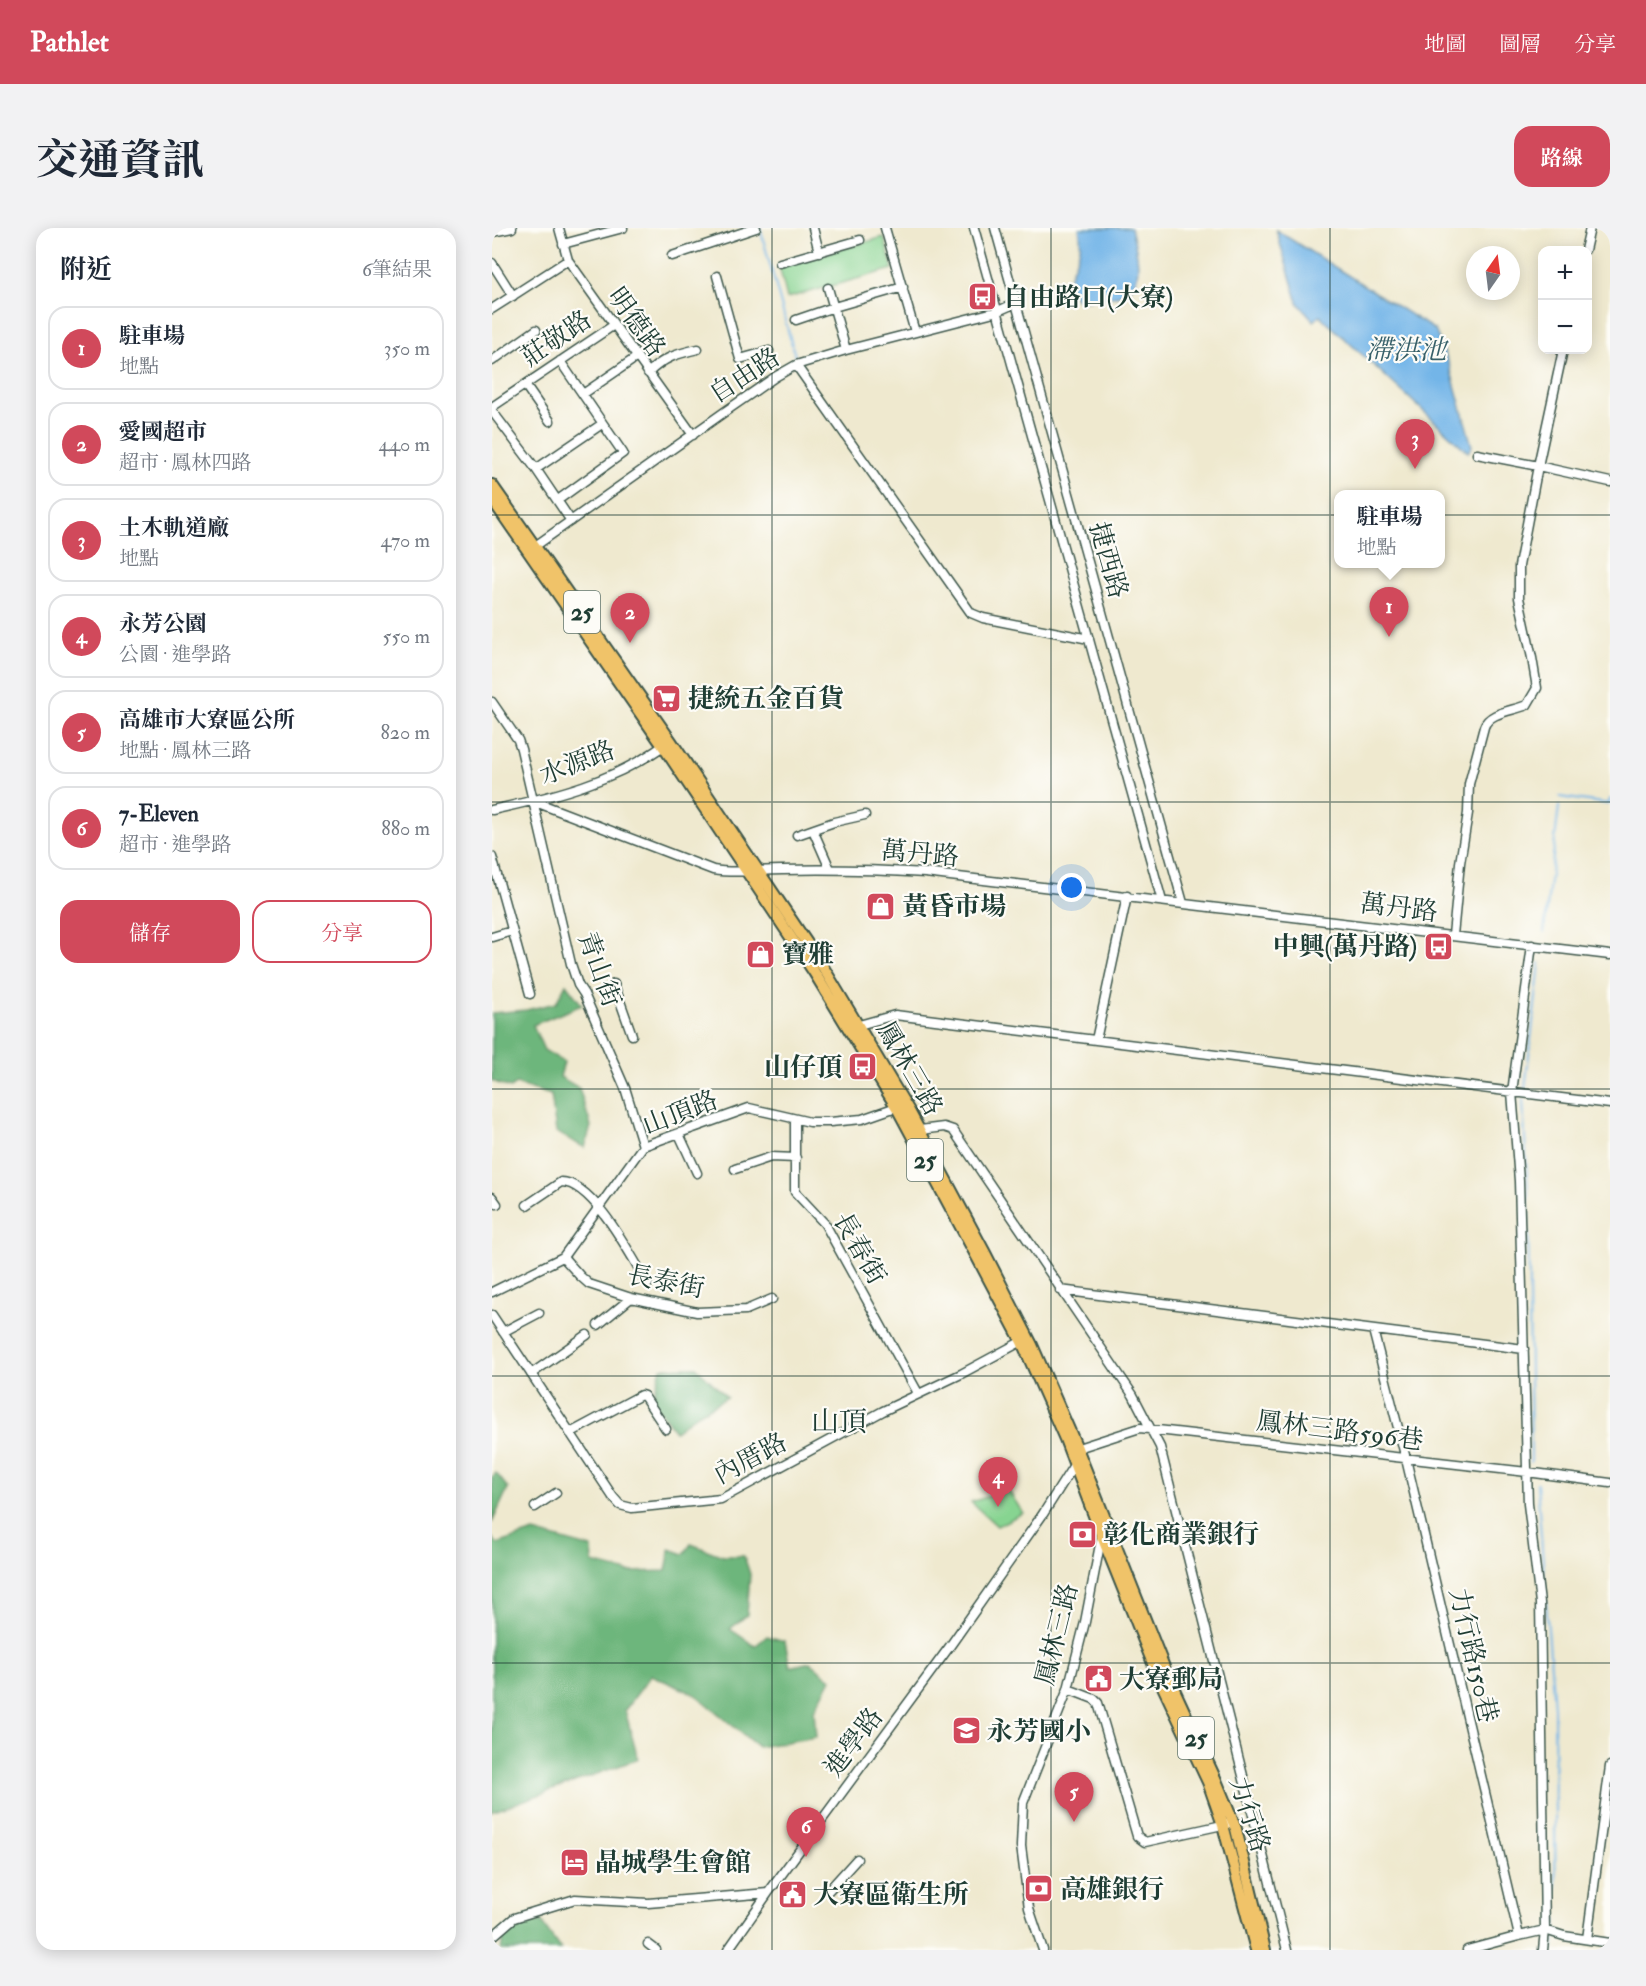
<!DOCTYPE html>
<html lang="zh-TW">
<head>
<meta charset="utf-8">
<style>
  :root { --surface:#fff; --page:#f2f2f3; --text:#1f2937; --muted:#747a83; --line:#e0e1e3; --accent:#d1495b }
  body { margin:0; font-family:"IM FELL Double Pica","Noto Serif TC",serif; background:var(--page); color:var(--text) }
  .controls { position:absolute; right:18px; top:18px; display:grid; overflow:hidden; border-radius:12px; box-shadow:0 3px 15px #0003 }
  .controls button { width:54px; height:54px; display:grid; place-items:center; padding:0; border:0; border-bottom:2px solid var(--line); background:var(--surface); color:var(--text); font:30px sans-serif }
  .compass { position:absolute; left:974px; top:18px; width:54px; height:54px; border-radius:50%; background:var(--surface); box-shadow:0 3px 15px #0003; rotate:14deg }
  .you { position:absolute; left:580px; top:660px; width:21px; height:21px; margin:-15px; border:4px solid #fff; border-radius:50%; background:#1a73e8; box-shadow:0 0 0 9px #1a73e833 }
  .badge { display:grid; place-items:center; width:39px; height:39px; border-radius:50%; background:var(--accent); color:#fff; font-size:20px; font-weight:700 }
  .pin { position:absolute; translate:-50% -50px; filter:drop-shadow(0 2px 3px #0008) }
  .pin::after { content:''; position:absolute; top:32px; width:21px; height:18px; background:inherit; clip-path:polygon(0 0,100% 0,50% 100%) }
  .popup { position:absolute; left:842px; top:262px; width:111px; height:78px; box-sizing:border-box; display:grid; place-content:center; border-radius:12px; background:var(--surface); filter:drop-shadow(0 2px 4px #0005); font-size:20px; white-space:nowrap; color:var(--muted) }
  .popup b { font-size:22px; color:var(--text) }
  .popup::after { content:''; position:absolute; left:50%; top:100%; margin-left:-12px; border:12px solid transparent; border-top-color:var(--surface) }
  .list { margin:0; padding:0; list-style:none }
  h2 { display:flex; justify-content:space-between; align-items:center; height:78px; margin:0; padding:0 24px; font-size:26px }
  h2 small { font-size:20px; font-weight:400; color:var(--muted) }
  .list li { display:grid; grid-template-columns:39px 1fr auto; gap:18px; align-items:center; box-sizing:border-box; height:84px; margin:0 12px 12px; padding:0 12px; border:2px solid var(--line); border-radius:18px }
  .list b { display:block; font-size:22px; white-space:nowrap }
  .list p { margin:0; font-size:20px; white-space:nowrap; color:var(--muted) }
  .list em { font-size:20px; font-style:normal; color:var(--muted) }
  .actions { display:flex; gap:12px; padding:18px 24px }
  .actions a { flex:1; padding:14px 0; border:2px solid var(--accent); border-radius:18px; text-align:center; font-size:21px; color:var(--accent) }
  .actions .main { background:var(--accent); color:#fff }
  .map { position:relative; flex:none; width:1118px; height:1722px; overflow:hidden; border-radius:18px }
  header { display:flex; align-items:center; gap:36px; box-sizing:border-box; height:84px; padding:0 30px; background:var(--accent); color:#fff }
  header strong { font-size:28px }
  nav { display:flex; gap:33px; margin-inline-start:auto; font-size:21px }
  .intro { display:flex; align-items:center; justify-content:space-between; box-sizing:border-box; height:144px; padding:0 36px }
  h1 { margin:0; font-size:42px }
  .button { padding:15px 27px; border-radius:18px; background:var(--accent); color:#fff; font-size:21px; font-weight:700 }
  main { display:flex; gap:36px; padding:0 36px }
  aside { flex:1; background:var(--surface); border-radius:18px; box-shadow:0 3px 15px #0003 }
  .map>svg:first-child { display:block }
</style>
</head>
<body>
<header>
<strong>Pathlet</strong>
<nav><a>地圖</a><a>圖層</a><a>分享</a></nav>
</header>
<div class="intro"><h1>交通資訊</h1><a class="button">路線</a></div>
<main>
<aside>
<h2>附近<small>6筆結果</small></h2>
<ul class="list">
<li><span class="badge">1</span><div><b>駐車場</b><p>地點</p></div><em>350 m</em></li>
<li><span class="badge">2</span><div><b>愛國超市</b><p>超市 · 鳳林四路</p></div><em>440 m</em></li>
<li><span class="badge">3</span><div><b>土木軌道廠</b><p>地點</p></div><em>470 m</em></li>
<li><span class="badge">4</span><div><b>永芳公園</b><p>公園 · 進學路</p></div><em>550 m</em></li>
<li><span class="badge">5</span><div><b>高雄市大寮區公所</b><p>地點 · 鳳林三路</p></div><em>820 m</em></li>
<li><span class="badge">6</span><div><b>7-Eleven</b><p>超市 · 進學路</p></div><em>880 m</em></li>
</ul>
<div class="actions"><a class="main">儲存</a><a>分享</a></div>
</aside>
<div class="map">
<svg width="1118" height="1722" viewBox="0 0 1118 1722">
  <rect width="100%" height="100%" fill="#fdfcf7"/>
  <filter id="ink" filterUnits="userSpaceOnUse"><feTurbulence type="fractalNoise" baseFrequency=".0167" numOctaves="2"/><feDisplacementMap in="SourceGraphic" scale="12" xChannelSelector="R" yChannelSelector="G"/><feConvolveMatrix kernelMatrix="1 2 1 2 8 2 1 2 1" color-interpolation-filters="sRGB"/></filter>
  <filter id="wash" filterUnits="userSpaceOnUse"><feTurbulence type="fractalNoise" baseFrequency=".008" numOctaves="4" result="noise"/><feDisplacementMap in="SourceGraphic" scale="24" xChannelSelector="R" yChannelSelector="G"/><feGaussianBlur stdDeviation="1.35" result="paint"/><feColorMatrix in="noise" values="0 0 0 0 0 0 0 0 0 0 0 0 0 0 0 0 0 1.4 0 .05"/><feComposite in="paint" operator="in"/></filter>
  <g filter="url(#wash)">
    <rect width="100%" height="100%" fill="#efe9cf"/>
    <!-- green -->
    <path fill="#87d491" stroke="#538862" stroke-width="1.5" d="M392,9L401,41L295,70L287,38Z
      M516,1262L531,1285L505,1298L479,1274Z"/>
    <!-- forest -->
    <path fill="#6db67b" stroke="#467a58" stroke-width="1.5" d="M74,756L90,777L41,797L52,822L72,834L68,849L87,860L99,898L93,920L64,904L59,867L24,856L18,860L0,853V785L34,782L64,775Z
      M204,1139L235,1169L204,1187L183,1203L160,1173L169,1140Z
      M4,1245L16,1260L0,1295V1249Z
      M42,1304L100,1320L101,1335L136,1344L174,1343L178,1321L192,1326L199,1316L231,1328H252L258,1346L255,1387L238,1401L263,1418L275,1408L293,1413L298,1439L318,1434L339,1451L322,1483L324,1509L266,1519L204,1467L159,1447L133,1482L146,1531L0,1584V1310L5,1316Z
      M31,1693L49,1694L69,1722H9L12,1707Z"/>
    <!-- water -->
    <path fill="#73b5e8" stroke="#49798e" stroke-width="1.5" d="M587,0H639C644,20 656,58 628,67C615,71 599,71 586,73C567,47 584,44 588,19C589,14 588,6 587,0Z
      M784,2L943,102L957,136L980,218L976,224L828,88L822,93L806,75Z"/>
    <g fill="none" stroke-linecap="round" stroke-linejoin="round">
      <!-- stream -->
      <path stroke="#73b5e8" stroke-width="2" d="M268,0L303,128
        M1068,569L1117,576L1118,571
        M1052,704L1067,578
        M1033,861L1048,735
        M1031,872L1036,965L1039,1234
        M1045,1255L1062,1480L1064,1701L1061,1722"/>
    </g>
  </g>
  <g filter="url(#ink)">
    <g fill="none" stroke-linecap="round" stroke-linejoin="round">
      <defs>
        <path id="minor" d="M67,0L76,32L201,207
          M321,0L327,24
          M393,0L423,104
          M482,0L670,673
          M503,0L691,675
          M0,4L20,0
          M71,16L131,0
          M1093,22L1098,0
          M180,28L264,0
          M0,35L21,68
          M288,35L368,12
          M225,48L248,131L277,123
          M336,60L354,122
          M0,81L76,32
          M304,92L342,79L411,59
          M1071,122L1046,238L1118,254
          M0,133L44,102
          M304,137L479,385L491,390L597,411
          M156,145C173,129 184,126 206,121
          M33,157L58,193
          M91,166L145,129
          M0,179L122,97
          M0,183L44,241L79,293
          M44,241L110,196
          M66,272L131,225L68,133
          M39,321L231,185L283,149L304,137L354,122L506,83L524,75
          M0,474L26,512L29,521L79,736L86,757L92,766L133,860L151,918
          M41,573L221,642C243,646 267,642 290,642C338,641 386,642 433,645L1118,727
          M0,582C60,569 125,553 175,515
          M321,602L338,641
          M305,607L342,594L373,587
          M0,629L38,766
          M961,707L968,635L976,585L977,556L992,499C997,484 1021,483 1035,477L1045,460L1040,430L1027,370V338L1046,238L985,226
          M0,709L20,703
          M1040,717L1020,864L1027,953L1036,1276L1048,1375L1053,1702L1051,1722
          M122,756L140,807
          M367,797L403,787L1118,876
          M604,812L635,668
          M303,891V964L333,996L426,1165
          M428,902L452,899L461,902L641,1167L668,1219L795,1722
          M187,906L205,945
          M243,941L279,929L304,930
          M0,969L5,976
          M35,977L69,954C102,954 140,1030 156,1056
          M71,1029L88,1048L97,1056L139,1070L186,1080L205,1084L254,1082L280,1071
          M568,1062L1032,1121
          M0,1064L71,1029L151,918L257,880L318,894H338L370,891L410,877
          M0,1087L121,1269L128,1277L140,1280L229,1271L391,1183L469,1146L534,1111
          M106,1097L139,1070
          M881,1102L914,1231L1027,1708L975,1722
          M11,1104L47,1085
          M39,1146L95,1107
          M78,1205L149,1167L152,1168L174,1201
          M580,1222L648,1200L1035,1244L1118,1255
          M43,1279L64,1265
          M576,1461L602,1471L606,1475L645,1608L653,1614L735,1596
          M336,1663L365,1631
          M1027,1708L1053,1702L1072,1708L1118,1715
          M0,1709L22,1690L83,1671L156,1675L276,1665L458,1418L551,1286L582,1237L587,1235
          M1095,1711L1118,1538
          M156,1716L164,1722
          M236,1722L276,1665
          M551,1722L537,1680L529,1618L531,1575L576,1461L593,1394L610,1306"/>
        <path id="major" d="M0,257L179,513L331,739L417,883L493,1025L540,1117L585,1220L674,1444L723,1550L744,1601L773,1722
          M0,271L171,518L322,744L405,880L485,1029L530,1114L573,1211L609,1306L666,1448L716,1554L731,1597L764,1722"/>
      </defs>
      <!-- minor casing -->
      <use href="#minor" stroke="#3e574b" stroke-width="11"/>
      <!-- major casing -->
      <use href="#major" stroke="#3e574b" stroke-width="14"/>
      <!-- minor -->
      <use href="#minor" stroke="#fff" stroke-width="8"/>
      <!-- major -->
      <use href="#major" stroke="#f0c369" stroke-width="10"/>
    </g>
  </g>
  <!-- grid -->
  <path fill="none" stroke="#1f3d34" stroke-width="1.5" stroke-opacity="0.55" d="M280,0V1722M559,0V1722M838,0V1722M0,287H1118M0,574H1118M0,861H1118M0,1148H1118M0,1435H1118"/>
  <!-- icons -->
  <defs>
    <symbol id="bus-square" viewBox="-11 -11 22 22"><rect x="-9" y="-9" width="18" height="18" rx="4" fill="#d1495b" stroke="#fdfcf7"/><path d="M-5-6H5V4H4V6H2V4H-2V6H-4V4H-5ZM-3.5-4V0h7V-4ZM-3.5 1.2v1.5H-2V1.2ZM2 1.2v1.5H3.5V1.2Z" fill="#fff"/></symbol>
    <symbol id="supermarket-square" viewBox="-11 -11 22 22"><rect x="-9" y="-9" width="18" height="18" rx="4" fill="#d1495b" stroke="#fdfcf7"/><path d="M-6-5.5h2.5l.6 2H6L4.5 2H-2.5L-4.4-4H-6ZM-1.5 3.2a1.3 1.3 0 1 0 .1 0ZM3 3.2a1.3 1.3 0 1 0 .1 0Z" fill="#fff"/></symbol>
    <symbol id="shop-square" viewBox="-11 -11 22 22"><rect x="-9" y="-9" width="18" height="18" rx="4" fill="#d1495b" stroke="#fdfcf7"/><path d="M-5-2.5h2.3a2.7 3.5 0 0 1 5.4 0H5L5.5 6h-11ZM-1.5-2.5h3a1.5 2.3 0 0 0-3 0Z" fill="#fff"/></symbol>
    <symbol id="bank-square" viewBox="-11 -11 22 22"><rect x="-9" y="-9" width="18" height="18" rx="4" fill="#d1495b" stroke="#fdfcf7"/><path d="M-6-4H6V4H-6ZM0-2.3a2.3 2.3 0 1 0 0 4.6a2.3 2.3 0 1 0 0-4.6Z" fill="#fff"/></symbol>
    <symbol id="civic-square" viewBox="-11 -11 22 22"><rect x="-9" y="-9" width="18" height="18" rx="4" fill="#d1495b" stroke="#fdfcf7"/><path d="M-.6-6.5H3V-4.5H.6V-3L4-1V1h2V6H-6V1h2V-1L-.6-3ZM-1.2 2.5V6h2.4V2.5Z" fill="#fff"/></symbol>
    <symbol id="school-square" viewBox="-11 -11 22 22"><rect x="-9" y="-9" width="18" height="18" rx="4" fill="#d1495b" stroke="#fdfcf7"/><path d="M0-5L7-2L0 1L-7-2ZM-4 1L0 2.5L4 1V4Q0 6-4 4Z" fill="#fff"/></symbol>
    <symbol id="hotel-square" viewBox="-11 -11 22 22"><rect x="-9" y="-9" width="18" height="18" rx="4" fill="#d1495b" stroke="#fdfcf7"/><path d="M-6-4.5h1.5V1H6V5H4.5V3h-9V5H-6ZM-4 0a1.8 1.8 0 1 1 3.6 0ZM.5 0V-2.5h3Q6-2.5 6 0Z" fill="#fff"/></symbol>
  </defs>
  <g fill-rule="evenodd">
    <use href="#bus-square" x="474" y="52" width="33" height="33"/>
    <use href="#supermarket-square" x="158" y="454" width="33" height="33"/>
    <use href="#shop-square" x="372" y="662" width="33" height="33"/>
    <use href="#bus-square" x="930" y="702" width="33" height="33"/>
    <use href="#shop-square" x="252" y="710" width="33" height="33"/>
    <use href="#bus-square" x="354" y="822" width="33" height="33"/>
    <use href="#bank-square" x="574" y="1290" width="33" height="33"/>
    <use href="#civic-square" x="590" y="1434" width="33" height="33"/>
    <use href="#school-square" x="458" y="1486" width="33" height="33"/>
    <use href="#hotel-square" x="66" y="1618" width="33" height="33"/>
    <use href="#bank-square" x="530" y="1644" width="33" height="33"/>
    <use href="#civic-square" x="284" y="1650" width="33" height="33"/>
  </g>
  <g text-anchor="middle" stroke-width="4.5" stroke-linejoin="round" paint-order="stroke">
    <!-- shield labels -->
    <g fill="#fdfcf7" stroke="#62766e" stroke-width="1.5">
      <rect x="72" y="363" width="36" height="42" rx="4.5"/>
      <rect x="415" y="911" width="36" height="42" rx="4.5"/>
      <rect x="686" y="1489" width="36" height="42" rx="4.5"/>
    </g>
    <g font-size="24" font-weight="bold" fill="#1f3d34">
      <text x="90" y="392">25</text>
      <text x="433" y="940">25</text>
      <text x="704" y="1518">25</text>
    </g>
    <!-- poi labels -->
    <g font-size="26" font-weight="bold" fill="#1f3d34" stroke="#fdfcf7" text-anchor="start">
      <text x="511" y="78">自由路口(大寮)</text>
      <text x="196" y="479">捷統五金百貨</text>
      <text x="410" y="687">黃昏市場</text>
      <text x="925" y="727" text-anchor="end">中興(萬丹路)</text>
      <text x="290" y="735">寶雅</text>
      <text x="350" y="848" text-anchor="end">山仔頂</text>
      <text x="611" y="1315">彰化商業銀行</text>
      <text x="627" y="1460">大寮郵局</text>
      <text x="495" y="1512">永芳國小</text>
      <text x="103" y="1643">晶城學生會館</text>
      <text x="568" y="1670">高雄銀行</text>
      <text x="321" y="1675">大寮區衛生所</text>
    </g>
    <!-- street labels -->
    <g font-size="26" fill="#1f3d34" stroke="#fdfcf7">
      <text transform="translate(145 94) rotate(54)" y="9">明德路</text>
      <text transform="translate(64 110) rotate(-34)" y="9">莊敬路</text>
      <text transform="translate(252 147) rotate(-33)" y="9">自由路</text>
      <text transform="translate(617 332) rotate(74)" y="9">捷西路</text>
      <text transform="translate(85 534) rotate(-21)" y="9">水源路</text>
      <text transform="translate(428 625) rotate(5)" y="9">萬丹路</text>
      <text transform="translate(907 679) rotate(7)" y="9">萬丹路</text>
      <text transform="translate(108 741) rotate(70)" y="9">青山街</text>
      <text transform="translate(418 840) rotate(60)" y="9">鳳林三路</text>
      <text transform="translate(188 884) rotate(-21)" y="9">山頂路</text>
      <text transform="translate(368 1020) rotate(60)" y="9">長春街</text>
      <text transform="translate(174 1053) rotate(11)" y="9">長泰街</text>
      <text transform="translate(848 1202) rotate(7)" y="9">鳳林三路596巷</text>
      <text transform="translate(258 1230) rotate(-28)" y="9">內厝路</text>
      <text transform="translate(564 1406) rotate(-76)" y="9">鳳林三路</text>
      <text transform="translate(982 1427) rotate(77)" y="9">力行路150巷</text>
      <text transform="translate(361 1514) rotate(-53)" y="9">進學路</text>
      <text transform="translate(758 1586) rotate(72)" y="9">力行路</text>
    </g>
    <!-- water labels -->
    <g font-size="27" font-style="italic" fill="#38616a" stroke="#fdfcf7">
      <text x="914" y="131">滯洪池</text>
    </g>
    <!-- quarter labels -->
    <g font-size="28" fill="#1f3d34" stroke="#fdfcf7">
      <text x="347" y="1203">山頂</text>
    </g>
  </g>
</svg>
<div class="controls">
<button>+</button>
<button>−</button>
</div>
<svg class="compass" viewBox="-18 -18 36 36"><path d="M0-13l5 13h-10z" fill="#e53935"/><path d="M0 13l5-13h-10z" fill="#747a83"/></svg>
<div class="you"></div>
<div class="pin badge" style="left:897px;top:409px">1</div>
<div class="popup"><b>駐車場</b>地點</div>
<div class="pin badge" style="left:138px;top:415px">2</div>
<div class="pin badge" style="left:923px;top:241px">3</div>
<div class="pin badge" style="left:506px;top:1279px">4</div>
<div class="pin badge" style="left:582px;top:1594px">5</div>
<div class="pin badge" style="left:314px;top:1629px">6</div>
</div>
</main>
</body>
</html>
